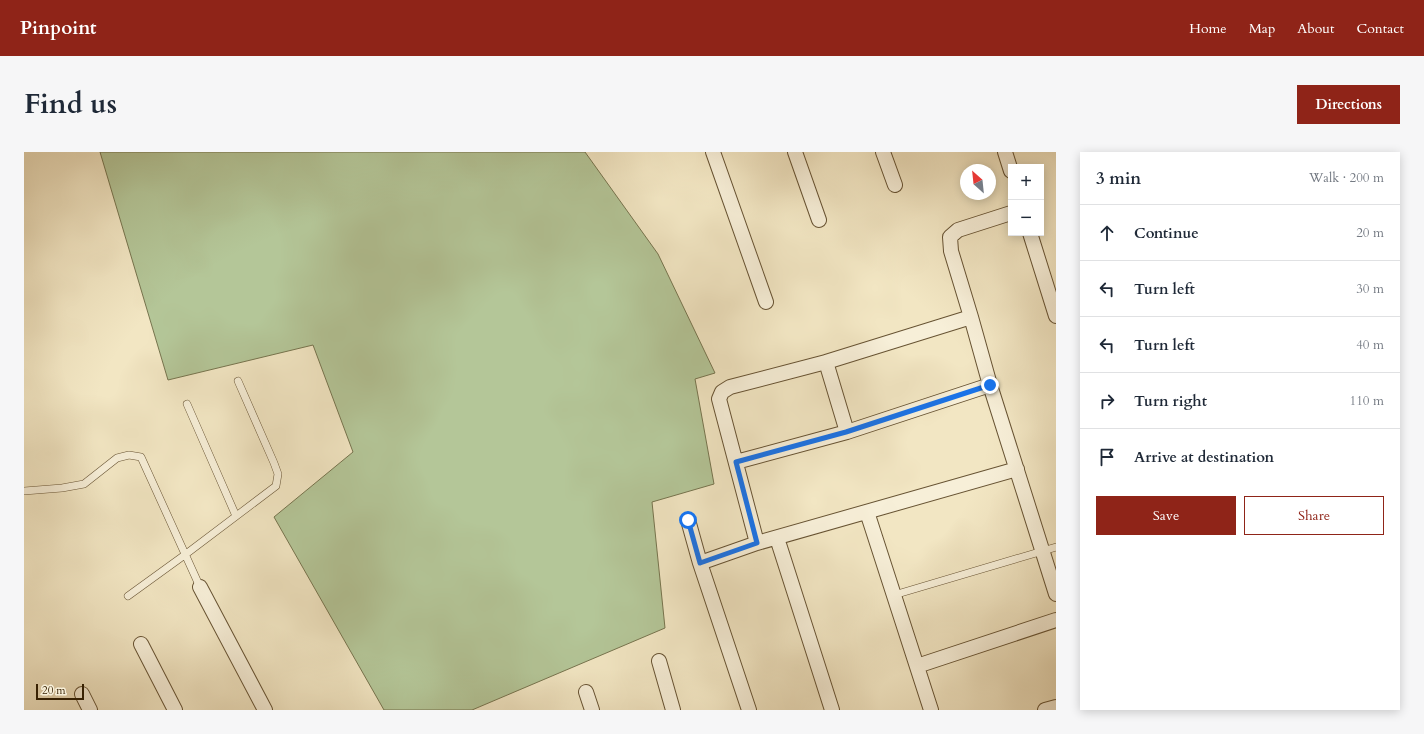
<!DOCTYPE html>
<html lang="en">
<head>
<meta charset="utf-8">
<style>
  :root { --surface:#fff; --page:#f6f6f7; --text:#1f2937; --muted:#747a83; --line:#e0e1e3; --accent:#8f2418 }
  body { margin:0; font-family:Cardo,serif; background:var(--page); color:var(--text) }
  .controls { position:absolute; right:12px; top:12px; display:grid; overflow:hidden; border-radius:0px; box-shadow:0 2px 10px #0003 }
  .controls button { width:36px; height:36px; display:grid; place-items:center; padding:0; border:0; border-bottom:1px solid var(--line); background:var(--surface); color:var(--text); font:20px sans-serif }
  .compass { position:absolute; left:936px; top:12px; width:36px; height:36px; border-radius:50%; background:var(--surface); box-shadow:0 2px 10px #0003; rotate:333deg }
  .scale { position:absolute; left:12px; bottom:10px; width:48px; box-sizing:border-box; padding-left:4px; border:2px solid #392203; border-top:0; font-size:11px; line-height:14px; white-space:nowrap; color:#392203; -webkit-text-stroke:3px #f7efd8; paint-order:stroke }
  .stop { position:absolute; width:12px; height:12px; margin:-9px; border:3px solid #1a73e8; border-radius:50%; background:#fff }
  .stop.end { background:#1a73e8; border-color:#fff; box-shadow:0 1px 4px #0008 }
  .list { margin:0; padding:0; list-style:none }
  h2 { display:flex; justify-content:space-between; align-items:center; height:52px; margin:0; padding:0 16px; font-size:17px }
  h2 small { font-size:13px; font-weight:400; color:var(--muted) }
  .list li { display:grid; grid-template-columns:26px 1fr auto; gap:12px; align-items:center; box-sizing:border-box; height:56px; padding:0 16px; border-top:1px solid var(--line) }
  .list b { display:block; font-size:15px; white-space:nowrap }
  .list em { font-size:13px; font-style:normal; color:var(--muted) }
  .actions { display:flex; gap:8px; padding:12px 16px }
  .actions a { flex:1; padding:9px 0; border:1px solid var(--accent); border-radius:0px; text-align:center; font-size:14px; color:var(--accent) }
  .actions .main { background:var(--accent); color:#fff }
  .icon { flex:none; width:22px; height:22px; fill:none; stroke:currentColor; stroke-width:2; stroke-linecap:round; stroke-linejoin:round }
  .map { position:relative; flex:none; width:1032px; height:558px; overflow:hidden; border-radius:0px }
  header { display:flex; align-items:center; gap:24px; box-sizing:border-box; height:56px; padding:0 20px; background:var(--accent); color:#fff }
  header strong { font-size:19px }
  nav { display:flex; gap:22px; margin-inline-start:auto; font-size:14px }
  .intro { display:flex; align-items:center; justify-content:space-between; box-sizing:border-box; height:96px; padding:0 24px }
  h1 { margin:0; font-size:28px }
  .button { padding:10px 18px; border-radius:0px; background:var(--accent); color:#fff; font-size:14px; font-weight:700 }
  main { display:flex; gap:24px; padding:0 24px }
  aside { flex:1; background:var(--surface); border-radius:0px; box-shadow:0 2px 10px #0003 }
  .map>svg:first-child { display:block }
</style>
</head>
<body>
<header>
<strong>Pinpoint</strong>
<nav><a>Home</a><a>Map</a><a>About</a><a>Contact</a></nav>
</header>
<div class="intro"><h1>Find us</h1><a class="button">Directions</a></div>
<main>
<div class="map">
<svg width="1032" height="558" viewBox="0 0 1032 558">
  <rect width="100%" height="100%" fill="#f2e6c3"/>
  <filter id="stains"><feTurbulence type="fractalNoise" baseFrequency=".005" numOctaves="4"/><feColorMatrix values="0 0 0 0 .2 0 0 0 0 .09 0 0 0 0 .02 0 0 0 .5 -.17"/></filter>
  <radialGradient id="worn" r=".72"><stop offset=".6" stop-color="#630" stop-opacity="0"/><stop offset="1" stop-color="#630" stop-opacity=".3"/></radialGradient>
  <!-- green -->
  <path fill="#b4c698" stroke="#76744e" d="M76,0H561L634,102L691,221L671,227L690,332L628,350L641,476L448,558H360L250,365L329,300L289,193L144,228Z"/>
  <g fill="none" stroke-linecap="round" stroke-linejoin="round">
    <defs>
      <path id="lane" d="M163,252L212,364
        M0,339L38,336L60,332L93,306L105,303L117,305L176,435
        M870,443L1032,395
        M104,444L162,402L252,334L254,322L250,311L214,229"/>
      <path id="street" d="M689,0L742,150
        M771,0L795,68
        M859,0L871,33
        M981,0L987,19
        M987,61L934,78L926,85L927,99L947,165L966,233L1032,442
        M1006,81L1032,164
        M802,210L947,165
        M712,310L823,280
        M843,360L907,558
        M664,368L676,411
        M753,386L808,558
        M733,391L695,247L698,240L706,235L802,210L823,280L966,233
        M176,435L241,558
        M117,492L151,558
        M635,509L649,558
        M893,514L1032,468
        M562,540L568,558
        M58,542L66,558
        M725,558L676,411L733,391L993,317
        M1021,558L1032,555"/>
    </defs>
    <!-- lane casing -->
    <use href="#lane" stroke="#675333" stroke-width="8"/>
    <!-- street casing -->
    <use href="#street" stroke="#675333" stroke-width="16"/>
    <!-- lane -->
    <use href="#lane" stroke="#f7efd8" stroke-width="7"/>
    <!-- street -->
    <use href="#street" stroke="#f7efd8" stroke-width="14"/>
  </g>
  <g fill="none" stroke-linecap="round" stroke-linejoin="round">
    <!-- route -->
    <path stroke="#1a73e8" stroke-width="5" d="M664,368L676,411L733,391L712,310L822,280L966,233"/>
  </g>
  <rect width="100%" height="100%" filter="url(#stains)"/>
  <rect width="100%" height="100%" fill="url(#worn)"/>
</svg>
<div class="controls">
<button>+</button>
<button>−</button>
</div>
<svg class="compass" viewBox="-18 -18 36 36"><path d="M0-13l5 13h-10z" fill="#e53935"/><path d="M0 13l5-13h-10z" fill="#747a83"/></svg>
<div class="scale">20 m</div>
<div class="stop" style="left:664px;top:368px"></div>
<div class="stop end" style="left:966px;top:233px"></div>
</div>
<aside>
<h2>3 min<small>Walk · 200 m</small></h2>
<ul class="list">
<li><svg class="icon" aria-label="ahead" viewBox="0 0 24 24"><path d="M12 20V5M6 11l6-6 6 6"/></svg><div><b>Continue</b></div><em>20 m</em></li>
<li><svg class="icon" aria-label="left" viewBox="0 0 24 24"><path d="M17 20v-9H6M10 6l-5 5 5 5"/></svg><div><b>Turn left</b></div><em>30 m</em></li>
<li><svg class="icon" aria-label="left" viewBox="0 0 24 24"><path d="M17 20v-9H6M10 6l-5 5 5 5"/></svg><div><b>Turn left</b></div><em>40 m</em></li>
<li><svg class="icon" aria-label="right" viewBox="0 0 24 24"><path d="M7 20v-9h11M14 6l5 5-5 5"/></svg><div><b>Turn right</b></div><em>110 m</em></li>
<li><svg class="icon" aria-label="arrive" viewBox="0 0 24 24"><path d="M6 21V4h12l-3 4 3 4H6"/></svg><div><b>Arrive at destination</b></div></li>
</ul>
<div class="actions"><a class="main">Save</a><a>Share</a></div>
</aside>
</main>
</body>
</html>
